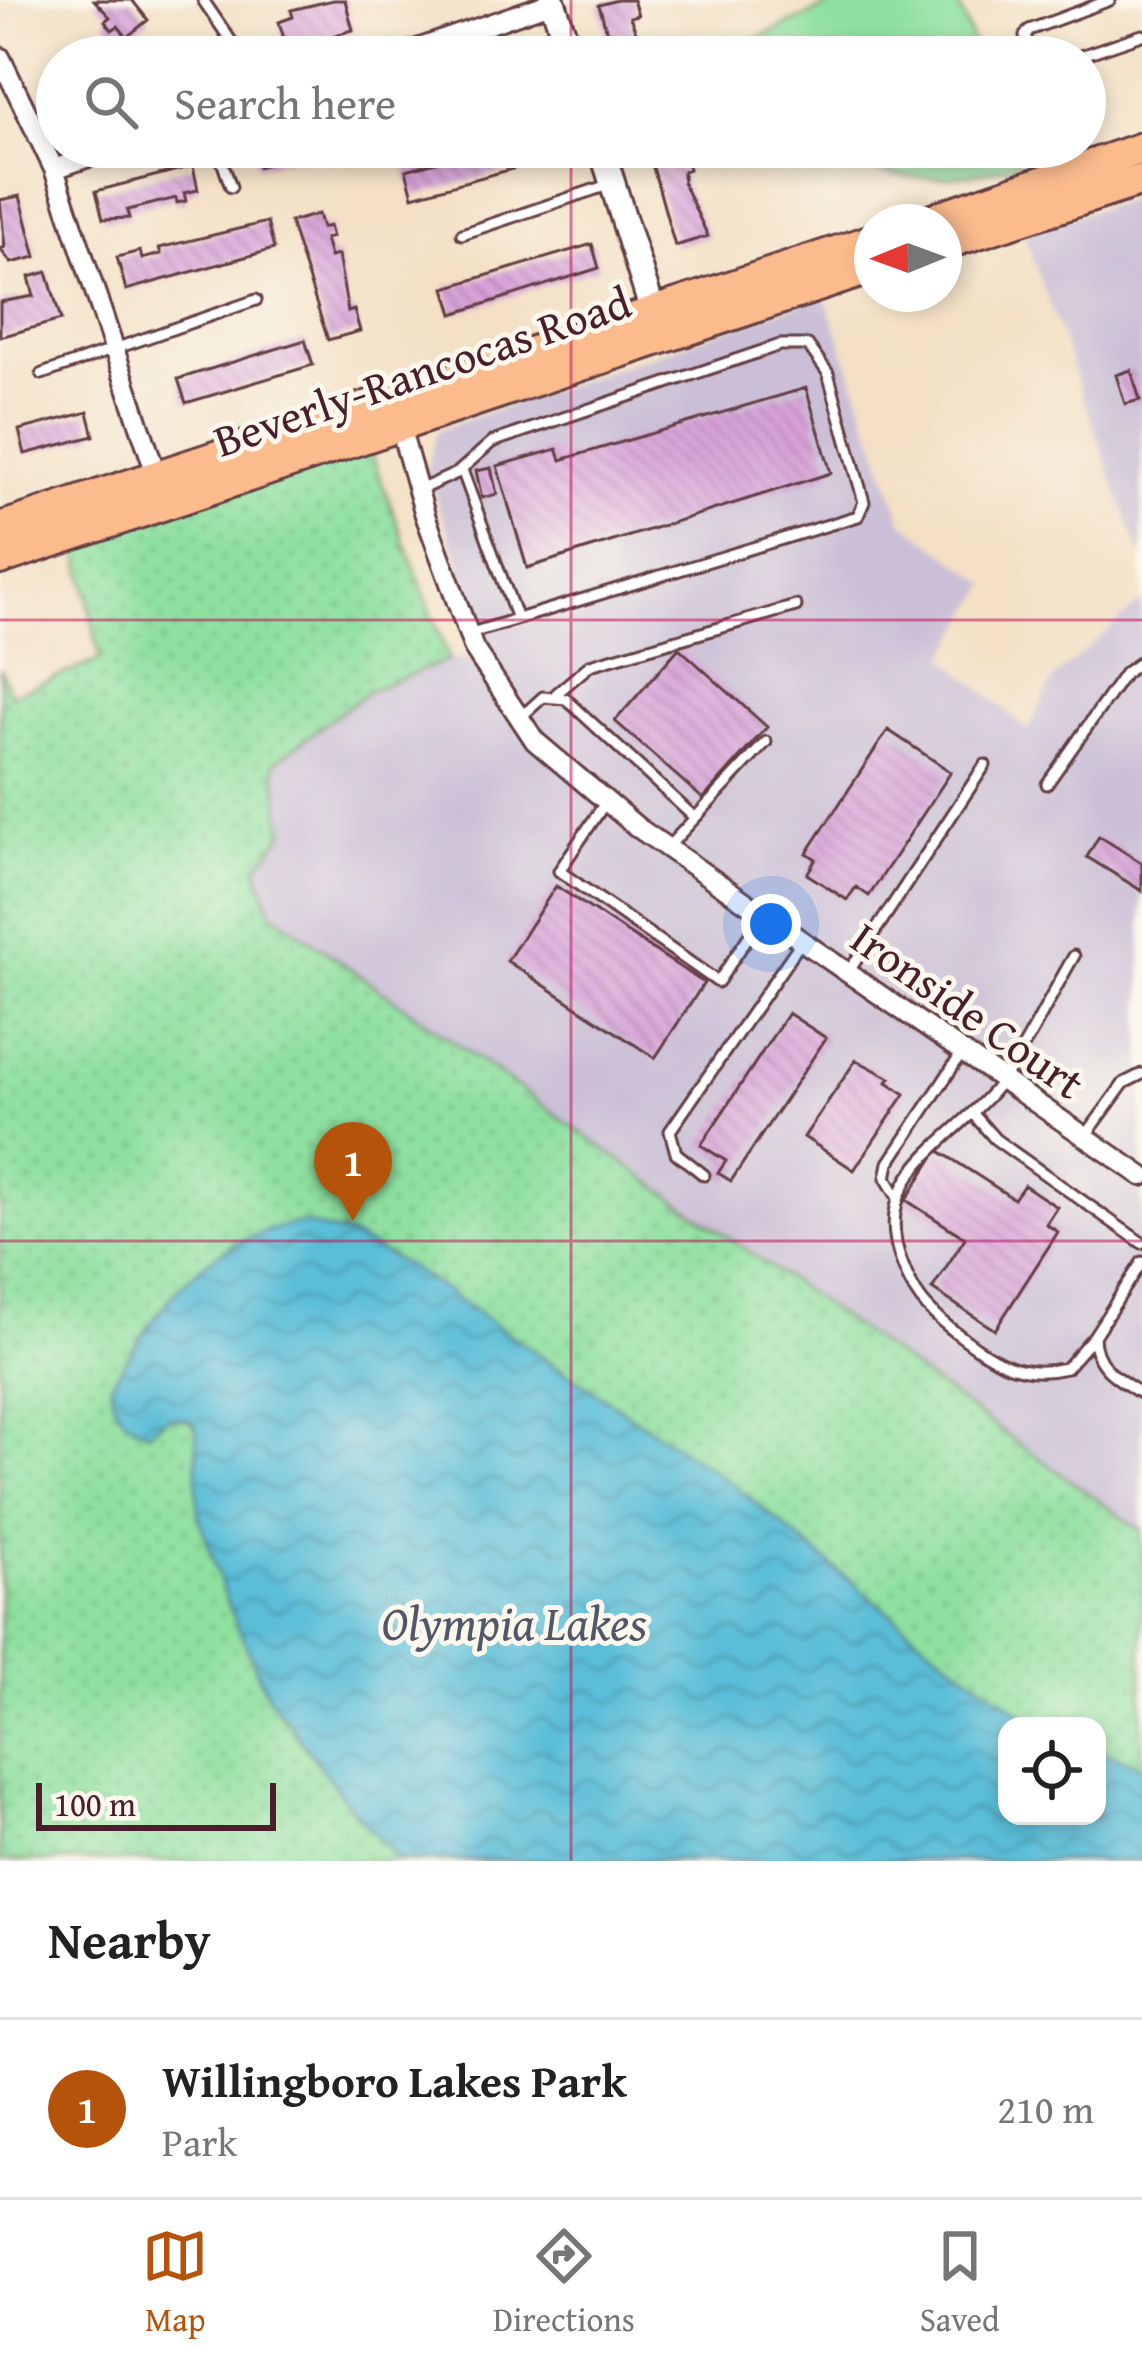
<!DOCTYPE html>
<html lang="en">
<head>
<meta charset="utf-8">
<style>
  :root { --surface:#fff; --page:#f2f2f2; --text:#222; --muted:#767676; --line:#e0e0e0; --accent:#b45309 }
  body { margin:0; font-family:"Gentium Book Plus",serif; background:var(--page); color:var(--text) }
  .controls { position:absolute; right:36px; bottom:36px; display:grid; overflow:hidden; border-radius:24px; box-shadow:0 6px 18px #0003 }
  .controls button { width:108px; height:108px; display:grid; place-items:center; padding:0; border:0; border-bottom:3px solid var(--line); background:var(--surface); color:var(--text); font:60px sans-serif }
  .compass { position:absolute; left:854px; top:204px; width:108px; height:108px; border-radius:50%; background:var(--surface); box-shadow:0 6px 18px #0003; rotate:269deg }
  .scale { position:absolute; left:36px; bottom:30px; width:240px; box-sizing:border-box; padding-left:12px; border:6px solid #4a1f2b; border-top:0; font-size:33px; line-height:42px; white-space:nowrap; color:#4a1f2b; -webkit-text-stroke:9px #fbf7ec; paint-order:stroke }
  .you { position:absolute; left:771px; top:924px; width:42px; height:42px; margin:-30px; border:9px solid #fff; border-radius:50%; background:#1a73e8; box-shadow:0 0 0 18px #1a73e833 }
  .badge { display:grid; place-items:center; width:78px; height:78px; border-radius:50%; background:var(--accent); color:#fff; font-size:39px; font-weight:700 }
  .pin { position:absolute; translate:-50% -99px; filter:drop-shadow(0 3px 6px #0008) }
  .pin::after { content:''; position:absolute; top:63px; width:42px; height:36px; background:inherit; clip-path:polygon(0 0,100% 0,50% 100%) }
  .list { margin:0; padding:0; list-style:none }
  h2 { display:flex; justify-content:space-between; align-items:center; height:156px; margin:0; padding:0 48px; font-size:51px }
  h2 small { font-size:39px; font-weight:400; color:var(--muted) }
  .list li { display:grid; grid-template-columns:78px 1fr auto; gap:36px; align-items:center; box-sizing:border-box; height:180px; padding:0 48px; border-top:3px solid var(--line) }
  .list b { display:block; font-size:45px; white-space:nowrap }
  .list p { margin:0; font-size:39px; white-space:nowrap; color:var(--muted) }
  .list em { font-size:39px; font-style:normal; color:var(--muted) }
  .icon { flex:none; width:66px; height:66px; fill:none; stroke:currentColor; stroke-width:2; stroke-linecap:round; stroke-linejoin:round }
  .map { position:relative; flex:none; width:1142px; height:1861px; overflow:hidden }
  .search { position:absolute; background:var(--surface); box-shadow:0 6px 18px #0003; left:36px; right:36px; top:36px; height:132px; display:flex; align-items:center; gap:30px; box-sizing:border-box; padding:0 42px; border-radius:66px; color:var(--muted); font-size:45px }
  .sheet { height:336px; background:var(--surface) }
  nav { display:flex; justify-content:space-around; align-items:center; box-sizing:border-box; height:168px; border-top:3px solid var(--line); background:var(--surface); font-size:33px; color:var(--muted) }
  nav a { display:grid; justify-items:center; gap:6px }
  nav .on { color:var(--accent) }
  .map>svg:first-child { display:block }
</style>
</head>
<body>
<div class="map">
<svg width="1142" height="1861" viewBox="0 0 1142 1861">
  <defs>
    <pattern id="park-dots" width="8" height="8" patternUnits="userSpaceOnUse" patternTransform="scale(3)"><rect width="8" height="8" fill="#8ee0a0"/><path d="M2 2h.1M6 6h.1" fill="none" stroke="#7cc08a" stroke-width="1.8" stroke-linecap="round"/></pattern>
    <pattern id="water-waves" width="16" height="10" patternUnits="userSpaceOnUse" patternTransform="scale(3)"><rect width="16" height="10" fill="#5abed8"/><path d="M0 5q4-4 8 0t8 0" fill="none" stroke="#4c9aaf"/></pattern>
    <pattern id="building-back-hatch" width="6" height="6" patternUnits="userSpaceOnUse" patternTransform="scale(3)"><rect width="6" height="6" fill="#d8a3d9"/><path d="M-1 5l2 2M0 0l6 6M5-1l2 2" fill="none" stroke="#b184b0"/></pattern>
  </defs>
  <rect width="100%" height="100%" fill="#fbf7ec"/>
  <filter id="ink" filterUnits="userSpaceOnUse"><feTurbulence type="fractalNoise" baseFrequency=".00833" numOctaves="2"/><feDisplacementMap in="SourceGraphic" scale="24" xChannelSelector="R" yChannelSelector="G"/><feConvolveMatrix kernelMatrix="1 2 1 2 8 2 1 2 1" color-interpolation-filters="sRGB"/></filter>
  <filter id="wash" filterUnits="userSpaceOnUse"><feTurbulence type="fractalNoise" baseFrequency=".004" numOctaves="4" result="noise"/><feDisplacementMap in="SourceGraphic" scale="48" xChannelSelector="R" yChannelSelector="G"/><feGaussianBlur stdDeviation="2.7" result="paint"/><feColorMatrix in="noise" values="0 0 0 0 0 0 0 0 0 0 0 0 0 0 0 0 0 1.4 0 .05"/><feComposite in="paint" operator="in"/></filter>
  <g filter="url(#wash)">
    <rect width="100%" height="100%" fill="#f3e0c5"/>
    <!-- industrial -->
    <path fill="#cabfd6" d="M1142,196V559L1023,232Z
      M825,295L903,522L988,584L945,657L1028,731L1055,677L1142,601V1531L271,912L257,868L284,833L274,763L368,691L449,660L495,659L426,471L437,431Z"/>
    <!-- grass -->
    <path fill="#8ee0a0" stroke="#6c8066" stroke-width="3" d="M842,0H957L978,57H750L743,45Z
      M827,147H1012L1018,163C957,182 882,188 827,147Z"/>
    <!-- park -->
    <path fill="url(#park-dots)" stroke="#6c8066" stroke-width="3" fill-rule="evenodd" d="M369,448L449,660L368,691L274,763L284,833L257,868L271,912L1142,1531V1861H0V668L11,695L100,660L77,542ZM1007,1726H1097V1816H1007Z"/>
    <!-- water -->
    <path fill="url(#water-waves)" stroke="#526e82" stroke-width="3" d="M303,1223L354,1237L411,1268L730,1482L925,1642L1039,1726H1007V1816H1097V1749L1142,1766V1861L399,1860L349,1806L268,1696L226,1599L198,1513L196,1428L189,1420L169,1417L148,1432C125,1422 111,1411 111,1384C162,1304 202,1237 303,1223Z"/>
    <g id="blocks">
      <!-- building -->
      <path fill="url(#building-back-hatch)" d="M94,0H132L148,20L127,37L118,26L112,30L105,21L110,17Z
        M333,0H345L353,30L287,49L279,22L293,17L291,10Z
        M617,0H633L638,15L630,17L646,57H614L599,5Z
        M252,147H321V148L258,167Z
        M491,147H557L560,156L413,196L406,170Z
        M661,150L664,162L685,156L689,169L683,171V183L708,236L675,246L649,153Z
        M193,166L198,190L184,193L186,201L177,203L176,198L127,210L129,218L103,219L96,191Z
        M20,196L36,257L11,263L0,249L5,247L0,200Z
        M318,214L322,228L329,226L332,237L325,239L330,257L338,255L348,312L354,310L360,331L328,340L290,222Z
        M267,222L274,249L126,290L117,257L140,251L142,259L161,254L159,248Z
        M592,244L599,268L453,314L445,288Z
        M47,272L61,320L0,337V302L34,296L29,277Z
        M305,340L313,365L186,403L178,379Z
        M1131,370L1140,400L1125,404L1116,375Z
        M806,388L831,473L527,568L497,466L557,449L561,460Z
        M88,412L94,436L25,454L19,430Z
        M491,468L497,494L482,498L476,471Z
        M679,648L767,727L703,799L615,721Z
        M888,730L951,772L869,896L856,887L847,900L807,874L816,859L807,853Z
        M1099,836L1142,863V891L1087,857Z
        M556,886L704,983L655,1058L507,961Z
        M788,1013L826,1038L731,1181L718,1173L726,1161L701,1145Z
        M856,1060L890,1078L887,1082L905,1094L854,1170L804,1137Z
        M938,1150L1014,1199L1024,1185L1057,1207L1046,1224L1058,1232L995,1330L932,1289L965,1238L906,1200Z"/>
    </g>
  </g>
  <g filter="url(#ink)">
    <use href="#blocks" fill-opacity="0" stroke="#633c42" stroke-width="3"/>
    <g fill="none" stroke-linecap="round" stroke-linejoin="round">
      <defs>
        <path id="service" d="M203,0L242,57
          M1032,57L1025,36L1029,30L1110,0
          M1077,57L1142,35
          M217,147L231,187
          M1062,147L1068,165
          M462,234L608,185
          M42,374L256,300
          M462,470L517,619
          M417,491L457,473L492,442L780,345H808L828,373L864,502L858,516L468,634
          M556,694L590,665L796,606
          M521,717L543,697L566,699L695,818L667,848
          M1047,784L1125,673L1142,661
          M605,803L559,871L718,982L763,915
          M695,818L766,742
          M1074,956C1049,998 1028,1045 999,1084C956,1141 867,1173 902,1263C913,1293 925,1308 950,1328C988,1357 1016,1380 1066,1368L1094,1336
          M847,974L985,765
          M974,1115L995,1139L1142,1243
          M1084,1138L1124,1083L1142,1074
          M704,1175L676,1153L670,1131L801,942
          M898,1198L886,1178L889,1163L962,1053
          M1142,1262L1094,1336C1094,1367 1118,1379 1142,1394"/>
        <path id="minor" d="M0,57L54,169L159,483
          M394,57L553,2
          M54,169L118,147
          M398,420L425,515L474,649L535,741L637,827L1142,1176"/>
        <path id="tertiary" d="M552,0L571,57
          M601,147L657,325"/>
        <path id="primary" d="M924,222L1142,148
          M944,244L1142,180
          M0,528L872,240
          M0,559L872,268"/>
      </defs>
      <!-- service casing -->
      <use href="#service" stroke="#633c42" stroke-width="15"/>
      <!-- minor casing -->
      <use href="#minor" stroke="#633c42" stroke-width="24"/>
      <!-- tertiary casing -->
      <use href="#tertiary" stroke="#633c42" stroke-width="30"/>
      <!-- primary casing -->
      <use href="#primary" stroke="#633c42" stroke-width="36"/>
      <!-- service -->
      <use href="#service" stroke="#fff" stroke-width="9"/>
      <!-- minor -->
      <use href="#minor" stroke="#fff" stroke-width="18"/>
      <!-- tertiary -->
      <use href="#tertiary" stroke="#fff" stroke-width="24"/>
      <!-- primary -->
      <use href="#primary" stroke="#fbbb8d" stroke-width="30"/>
    </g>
  </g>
  <!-- grid -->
  <path fill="none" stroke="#c2185b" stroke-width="3" stroke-opacity="0.55" d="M571,0V57M571,147V1861M0,620H1142M0,1241H1142"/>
  <g text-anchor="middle" stroke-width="10" stroke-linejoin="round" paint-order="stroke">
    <!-- street labels -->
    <g font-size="45" fill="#4a1f2b" stroke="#fbf7ec">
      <text transform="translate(422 371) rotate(-19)" y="16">Beverly-Rancocas Road</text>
      <text transform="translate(968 1010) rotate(35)" y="16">Ironside Court</text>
    </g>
    <!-- water labels -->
    <g font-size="48" font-style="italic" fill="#505768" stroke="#fbf7ec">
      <text x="514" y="1640">Olympia Lakes</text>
    </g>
  </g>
</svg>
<div class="controls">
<button><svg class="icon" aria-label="locate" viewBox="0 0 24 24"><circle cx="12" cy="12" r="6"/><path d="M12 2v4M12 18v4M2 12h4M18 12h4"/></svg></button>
</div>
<svg class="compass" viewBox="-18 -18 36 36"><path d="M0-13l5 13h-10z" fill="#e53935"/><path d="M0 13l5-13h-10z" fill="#767676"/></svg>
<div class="scale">100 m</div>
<div class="you"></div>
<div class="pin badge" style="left:353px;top:1221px">1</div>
<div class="search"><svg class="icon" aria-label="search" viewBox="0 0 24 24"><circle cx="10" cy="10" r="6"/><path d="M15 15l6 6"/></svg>Search here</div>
</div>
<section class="sheet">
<h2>Nearby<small></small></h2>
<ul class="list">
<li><span class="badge">1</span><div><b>Willingboro Lakes Park</b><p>Park</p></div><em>210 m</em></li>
</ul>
</section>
<nav>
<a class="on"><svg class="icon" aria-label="map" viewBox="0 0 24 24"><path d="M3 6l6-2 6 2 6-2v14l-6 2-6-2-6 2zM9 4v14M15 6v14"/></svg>Map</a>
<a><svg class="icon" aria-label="directions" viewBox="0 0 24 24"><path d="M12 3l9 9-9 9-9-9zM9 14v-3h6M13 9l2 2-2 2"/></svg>Directions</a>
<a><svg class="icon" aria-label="saved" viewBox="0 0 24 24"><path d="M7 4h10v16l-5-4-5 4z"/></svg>Saved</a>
</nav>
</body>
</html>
